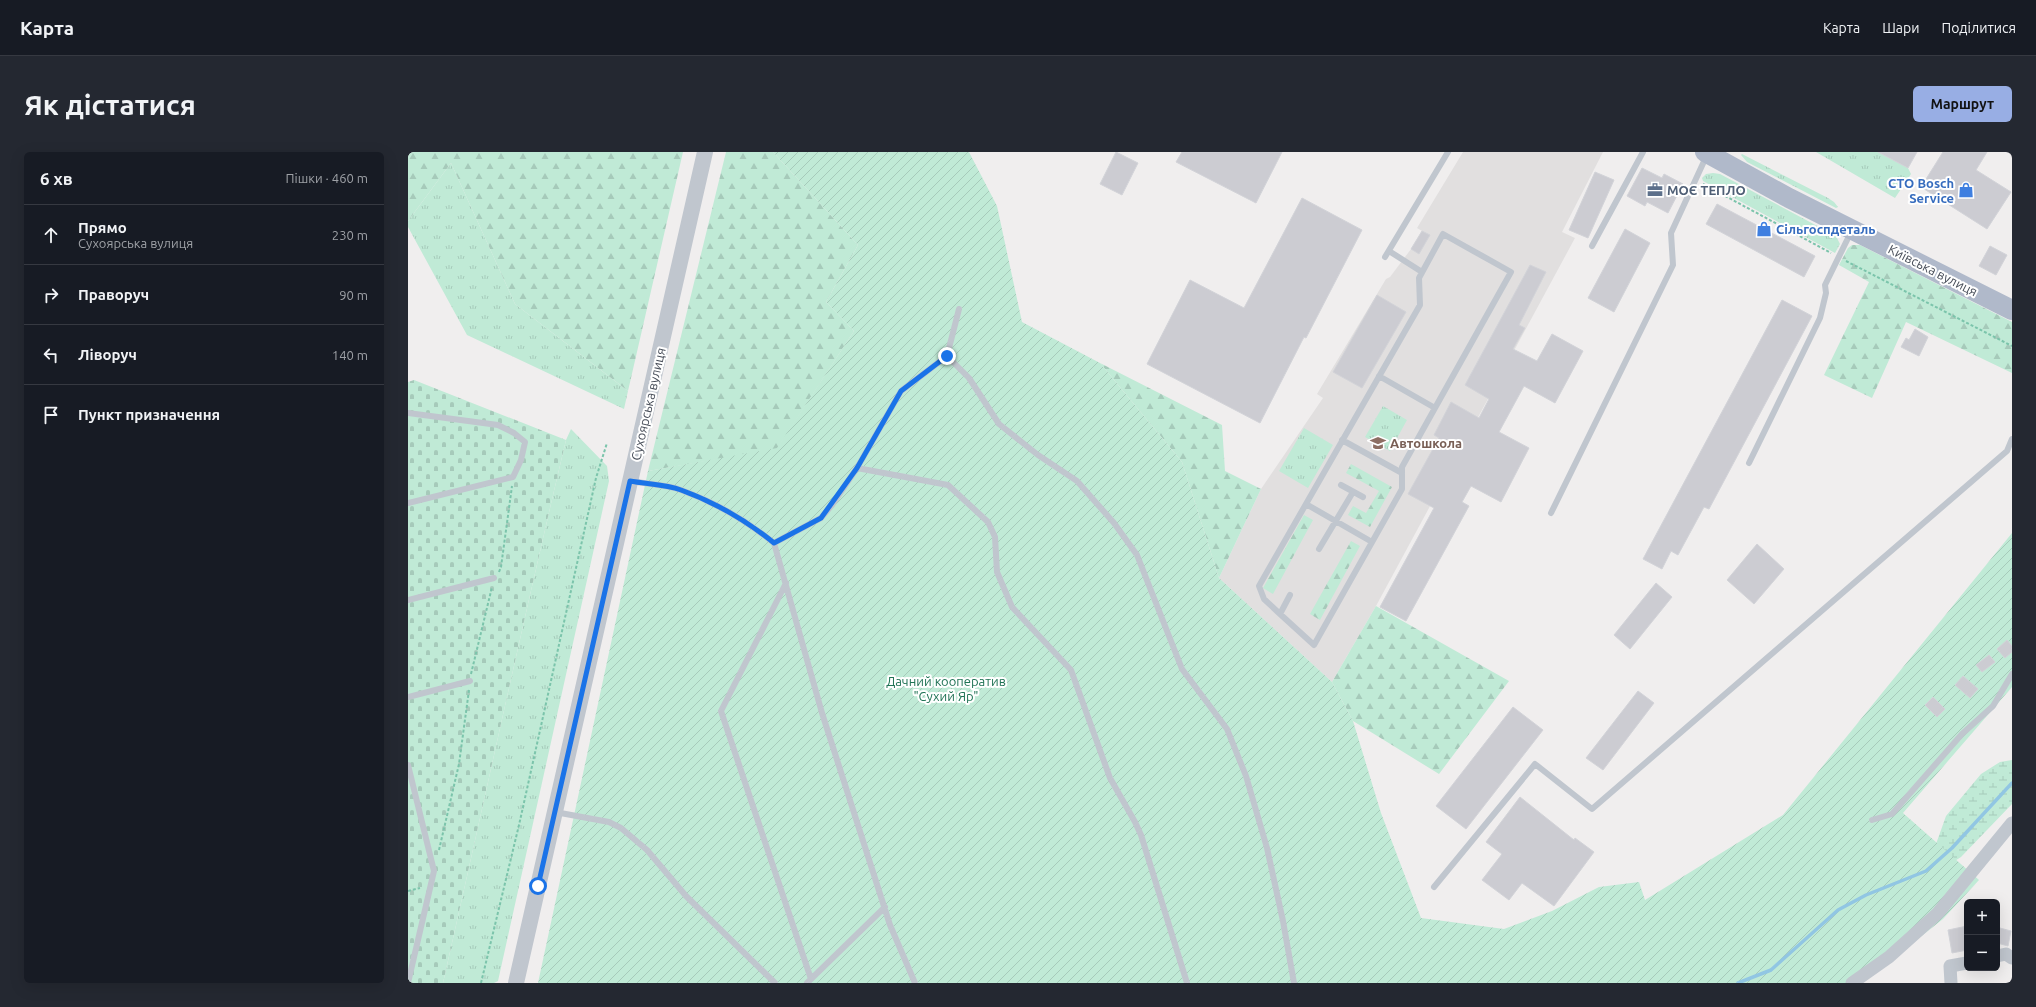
<!DOCTYPE html>
<html lang="uk">
<head>
<meta charset="utf-8">
<style>
  :root { --surface:#171b24; --page:#242831; --text:#f1f3f6; --muted:#9ea1a6; --line:#363941; --accent:#98aee4 }
  body { margin:0; font-family:Ubuntu,sans-serif; background:var(--page); color:var(--text) }
  .controls { position:absolute; right:12px; bottom:12px; display:grid; overflow:hidden; border-radius:6px; box-shadow:0 4px 16px #0002 }
  .controls button { width:36px; height:36px; display:grid; place-items:center; padding:0; border:0; border-bottom:1px solid var(--line); background:var(--surface); color:var(--text); font:20px sans-serif }
  .stop { position:absolute; width:12px; height:12px; margin:-9px; border:3px solid #1a73e8; border-radius:50%; background:#fff }
  .stop.end { background:#1a73e8; border-color:#fff; box-shadow:0 1px 4px #0008 }
  .list { margin:0; padding:0; list-style:none }
  h2 { display:flex; justify-content:space-between; align-items:center; height:52px; margin:0; padding:0 16px; font-size:17px }
  h2 small { font-size:13px; font-weight:400; color:var(--muted) }
  .list li { display:grid; grid-template-columns:26px 1fr auto; gap:12px; align-items:center; box-sizing:border-box; height:60px; padding:0 16px; border-top:1px solid var(--line) }
  .list b { display:block; font-size:15px; white-space:nowrap }
  .list p { margin:0; font-size:13px; white-space:nowrap; color:var(--muted) }
  .list em { font-size:13px; font-style:normal; color:var(--muted) }
  .icon { flex:none; width:22px; height:22px; fill:none; stroke:currentColor; stroke-width:2; stroke-linecap:round; stroke-linejoin:round }
  .map { position:relative; flex:none; width:1604px; height:831px; overflow:hidden; border-radius:6px }
  header { display:flex; align-items:center; gap:24px; box-sizing:border-box; height:56px; padding:0 20px; background:var(--surface); border-bottom:1px solid var(--line) }
  header strong { font-size:19px }
  nav { display:flex; gap:22px; margin-inline-start:auto; font-size:14px }
  .intro { display:flex; align-items:center; justify-content:space-between; box-sizing:border-box; height:96px; padding:0 24px }
  h1 { margin:0; font-size:28px }
  .button { padding:10px 18px; border-radius:6px; background:var(--accent); color:#111; font-size:14px; font-weight:700 }
  main { display:flex; gap:24px; padding:0 24px }
  aside { flex:1; background:var(--surface); border-radius:6px; box-shadow:0 4px 16px #0002 }
  .map>svg:first-child { display:block }
</style>
</head>
<body>
<header>
<strong>Карта</strong>
<nav><a>Карта</a><a>Шари</a><a>Поділитися</a></nav>
</header>
<div class="intro"><h1>Як дістатися</h1><a class="button">Маршрут</a></div>
<main>
<aside>
<h2>6 хв<small>Пішки · 460 m</small></h2>
<ul class="list">
<li><svg class="icon" aria-label="ahead" viewBox="0 0 24 24"><path d="M12 20V5M6 11l6-6 6 6"/></svg><div><b>Прямо</b><p>Сухоярська вулиця</p></div><em>230 m</em></li>
<li><svg class="icon" aria-label="right" viewBox="0 0 24 24"><path d="M7 20v-9h11M14 6l5 5-5 5"/></svg><div><b>Праворуч</b></div><em>90 m</em></li>
<li><svg class="icon" aria-label="left" viewBox="0 0 24 24"><path d="M17 20v-9H6M10 6l-5 5 5 5"/></svg><div><b>Ліворуч</b></div><em>140 m</em></li>
<li><svg class="icon" aria-label="arrive" viewBox="0 0 24 24"><path d="M6 21V4h12l-3 4 3 4H6"/></svg><div><b>Пункт призначення</b></div></li>
</ul>
</aside>
<div class="map">
<svg width="1604" height="831" viewBox="0 0 1604 831">
  <defs>
    <pattern id="grass-tufts" width="24" height="20" patternUnits="userSpaceOnUse"><rect width="24" height="20" fill="#c0ead6"/><path d="M3 7l-1-3M5 7V3M7 7l1-3M15 17l-1-3M17 17v-4M19 17l1-3" fill="none" stroke="#a6caba"/></pattern>
    <pattern id="forest-firs" width="22" height="20" patternUnits="userSpaceOnUse"><rect width="22" height="20" fill="#c0ead6"/><path d="M5 1l3.5 6h-7zM16 11l3.5 6h-7z" fill="#a6caba"/></pattern>
    <pattern id="wetland-marsh" width="20" height="14" patternUnits="userSpaceOnUse"><rect width="20" height="14" fill="#c0ead6"/><path d="M1 5h8M5 5V1M11 12h8M15 12V8" fill="none" stroke="#a6caba"/></pattern>
    <pattern id="cemetery-stones" width="16" height="16" patternUnits="userSpaceOnUse"><rect width="16" height="16" fill="#c0ead6"/><path d="M2 7V4a2 2 0 0 1 4 0v3zM10 15v-3a2 2 0 0 1 4 0v3z" fill="#a6caba"/></pattern>
    <pattern id="garden-furrows" width="10" height="10" patternUnits="userSpaceOnUse"><rect width="10" height="10" fill="#c0ead6"/><path d="M-1 1l2-2M0 10L10 0M9 11l2-2" fill="none" stroke="#a6caba"/></pattern>
  </defs>
  <rect width="100%" height="100%" fill="#f0eeee"/>
  <!-- education -->
  <path fill="#e1dfdf" d="M1055,0H1195L1154,80L1167,86L968,454L924,530L811,426L853,337L915,246L909,242L978,127L982,125L1003,97L1014,79L1009,76Z"/>
  <!-- grass -->
  <path fill="url(#grass-tufts)" d="M1408,0H1470L1500,16L1503,22L1487,46Z
    M1334,2L1420,46L1426,50L1430,55L1428,56L1339,10L1333,3Z
    M43,11L107,152L220,239L216,257L59,183L0,75V69Z
    M1305,21L1312,22L1428,84L1432,92L1427,101L1295,29L1294,26L1298,22Z
    M975,254L999,268L982,299L957,285Z
    M896,276L925,293L900,336L871,319Z
    M163,277L199,314L201,329L90,829L86,831H35C76,650 115,469 158,288Z"/>
  <!-- forest -->
  <path fill="url(#forest-firs)" d="M0,0H275L220,239L107,152L43,11L0,69Z
    M318,0H365L450,93L418,150L446,179L369,297L240,319Z
    M1444,93H1452L1604,170V221L1498,170L1464,246L1416,223L1461,130L1431,113L1440,96Z
    M692,211L814,273L817,319L853,337L811,426L774,310Z
    M943,312L984,335L962,375L940,363L945,354L958,361L971,339L938,321Z
    M896,363L905,368L865,442L855,436Z
    M943,389L952,394L912,468L902,462Z
    M968,454L1101,529L1031,622L945,569L924,530Z"/>
  <!-- wetland -->
  <path fill="url(#wetland-marsh)" d="M1604,608V652L1553,705L1506,735L1523,706L1538,664L1573,622L1592,610Z"/>
  <!-- cemetery -->
  <path fill="url(#cemetery-stones)" d="M6,228L158,288C115,469 76,650 35,831H0V230Z"/>
  <!-- garden -->
  <path fill="url(#garden-furrows)" d="M365,0H561L589,54L614,170L692,211L774,310L811,426L924,530L945,569L973,661L1013,766L1096,777L1144,759L1191,735L1231,730L1237,748L1375,663L1604,381V535L1495,661L1571,728L1535,767L1454,831H130L240,319L369,296L446,179L418,150L450,93Z"/>
  <g fill="none" stroke-linecap="round" stroke-linejoin="round">
    <!-- stream -->
    <path stroke="#91c6e3" stroke-width="3.5" d="M1330,831L1363,818L1430,758L1458,743L1518,719L1544,696L1604,631"/>
  </g>
  <!-- building -->
  <path fill="#ccccd2" stroke="#d2d3d8" d="M708,0L730,11L714,43L692,32Z
    M774,0H874L848,51L768,10Z
    M1470,0H1509L1500,16Z
    M1535,0H1579L1568,18L1603,40L1579,77L1513,35Z
    M1234,16L1254,26L1256,22L1275,32L1260,61L1239,50L1237,54L1219,44Z
    M1187,20L1206,28L1180,86L1161,78Z
    M894,46L954,78L898,186L896,185L852,271L739,212L782,128L836,156Z
    M1309,52L1407,104L1396,125L1298,72Z
    M1217,77L1242,91L1206,160L1180,146Z
    M1014,79L1022,83L1011,102L1003,97Z
    M1582,94L1599,103L1588,123L1571,114Z
    M1122,113L1138,120L1111,173L1117,176L1105,197L1129,209L1144,182L1175,199L1147,251L1116,234L1091,280L1121,296L1093,350L1063,334L1054,350L1061,354L998,469L972,455L1026,356L1000,342L1031,286L1026,283L1043,250L1071,266L1081,247L1057,233Z
    M969,143L998,160L954,236L925,220Z
    M1374,148L1404,164L1301,357L1296,355L1270,403L1263,399L1254,417L1235,407Z
    M1507,177L1520,185L1511,204L1493,195L1498,186L1501,188Z
    M1349,392L1376,417L1346,452L1319,428Z
    M1248,431L1264,445L1222,497L1206,483Z
    M1599,488L1604,494V500L1597,506L1589,497Z
    M1581,503L1587,510L1574,520L1568,513Z
    M1555,524L1570,537L1562,546L1547,533Z
    M1230,539L1246,551L1195,618L1178,606Z
    M1525,545L1537,557L1529,565L1517,553Z
    M1105,555L1135,578L1058,677L1028,654Z
    M1112,645L1166,688L1167,686L1186,700L1146,754L1114,731L1101,748L1074,728L1094,702L1078,690Z
    M1559,774V798L1544,801L1540,778Z
    M1592,776L1603,779L1600,794L1589,791Z"/>
  <g fill="none" stroke-linecap="round" stroke-linejoin="round">
    <!-- path -->
    <path stroke="#7bc4ab" stroke-width="2" stroke-dasharray="3 2" stroke-linecap="butt" d="M1295,32L1423,101
      M1438,109L1604,194
      M91,420L93,415L104,334
      M63,522L84,435
      M31,698L51,612L61,538
      M0,739L12,736
      M73,831L111,673L188,326L199,291"/>
    <!-- service -->
    <path stroke="#c0c6ce" stroke-width="6" d="M1184,94L1235,0
      M981,99L1014,120
      M977,105L1040,0
      M539,204L561,226L591,272L630,303L669,329L706,371L729,403L774,517L819,577L838,624L859,696L875,769L886,831
      M971,224L1027,256
      M0,261L90,273L106,281L117,290L113,308L105,325L0,351
      M934,288L994,321
      M1341,311L1412,166L1418,141L1417,133L1443,80
      M449,316L540,333L580,370L587,385L589,420L604,455L663,518L702,626L727,670L733,683L779,831
      M222,329C238,332 258,332 273,338C306,350 339,369 366,391L413,366L424,353L449,316L493,239L539,204L551,157
      M933,333L955,345
      M898,352L964,390
      M1143,361L1265,113L1263,81L1298,5
      M366,391L414,561L482,773L507,831
      M911,397L945,340
      M378,431L313,559L403,827
      M0,448L86,426
      M872,462L906,493L994,337V315L1103,120L1035,82L1011,126L1012,153L851,434L856,447L872,462L882,443
      M0,545L62,529
      M0,613L26,719L0,831
      M147,660L201,670L213,676L239,698L278,744L367,831
      M1464,668L1484,662L1554,582L1585,554L1604,522
      M1026,735L1127,612L1184,657L1599,299L1604,287
      M399,831L477,755"/>
    <!-- minor -->
    <path stroke="#c0c6ce" stroke-width="13" d="M1589,804L1598,802L1604,806
      M1444,831L1481,805L1530,761L1604,671
      M1543,831L1542,814L1559,811"/>
    <!-- tertiary -->
    <path stroke="#c0c6ce" stroke-width="16" d="M108,831L297,0"/>
    <!-- primary -->
    <path stroke="#b0b9ca" stroke-width="20" d="M1297,0L1381,46L1604,158"/>
  </g>
  <g fill="none" stroke-linecap="round" stroke-linejoin="round">
    <!-- route -->
    <path stroke="#1a73e8" stroke-width="5" d="M130,734L222,329C238,332 258,332 273,338C306,350 339,369 366,391L413,366L449,316L493,239L539,204"/>
  </g>
  <!-- icons -->
  <defs>
    <symbol id="office-bare" viewBox="-9 -9 18 18"><path d="M-6-3h4V-5.5h4V-3h4V5H-6ZM-1-4.5V-3h2v-1.5ZM-6 0V1H6V0Z" fill="#5c6f8a" stroke="#fff" stroke-width="2.5" paint-order="stroke"/></symbol>
    <symbol id="shop-bare" viewBox="-9 -9 18 18"><path d="M-5-2.5h2.3a2.7 3.5 0 0 1 5.4 0H5L5.5 6h-11ZM-1.5-2.5h3a1.5 2.3 0 0 0-3 0Z" fill="#3f7fe0" stroke="#fff" stroke-width="2.5" paint-order="stroke"/></symbol>
    <symbol id="school-bare" viewBox="-9 -9 18 18"><path d="M0-5L7-2L0 1L-7-2ZM-4 1L0 2.5L4 1V4Q0 6-4 4Z" fill="#8d6e63" stroke="#fff" stroke-width="2.5" paint-order="stroke"/></symbol>
  </defs>
  <g fill-rule="evenodd">
    <use href="#office-bare" x="1236" y="27" width="22" height="22"/>
    <use href="#shop-bare" x="1547" y="27" width="22" height="22"/>
    <use href="#shop-bare" x="1345" y="66" width="22" height="22"/>
    <use href="#school-bare" x="959" y="280" width="22" height="22"/>
  </g>
  <g text-anchor="middle" stroke-width="4" stroke-linejoin="round" paint-order="stroke">
    <!-- shop labels -->
    <g font-size="13" font-weight="bold" fill="#366cbe" stroke="#fff" text-anchor="end">
      <text x="1546" y="36">СТО Bosch<tspan x="1546" dy="15">Service</tspan></text>
      <text x="1368" y="82" text-anchor="start">Сільгоспдеталь</text>
    </g>
    <!-- service labels -->
    <g font-size="13" font-weight="bold" fill="#4e5e75" stroke="#fff" text-anchor="start">
      <text x="1259" y="43">МОЄ ТЕПЛО</text>
    </g>
    <!-- street labels -->
    <g font-size="13" fill="#484e59" stroke="#fff">
      <text transform="translate(1525 118) rotate(27)" y="5">Київська вулиця</text>
      <text transform="translate(240 252) rotate(-77)" y="5">Сухоярська вулиця</text>
    </g>
    <!-- education labels -->
    <g font-size="13" font-weight="bold" fill="#785e54" stroke="#fff" text-anchor="start">
      <text x="982" y="296">Автошкола</text>
    </g>
    <!-- park labels -->
    <g font-size="13" fill="#207355" stroke="#fff">
      <text x="538" y="534">Дачний кооператив<tspan x="538" dy="15">"Сухий Яр"</tspan></text>
    </g>
  </g>
</svg>
<div class="controls">
<button>+</button>
<button>−</button>
</div>
<div class="stop" style="left:130px;top:734px"></div>
<div class="stop end" style="left:539px;top:204px"></div>
</div>
</main>
</body>
</html>
